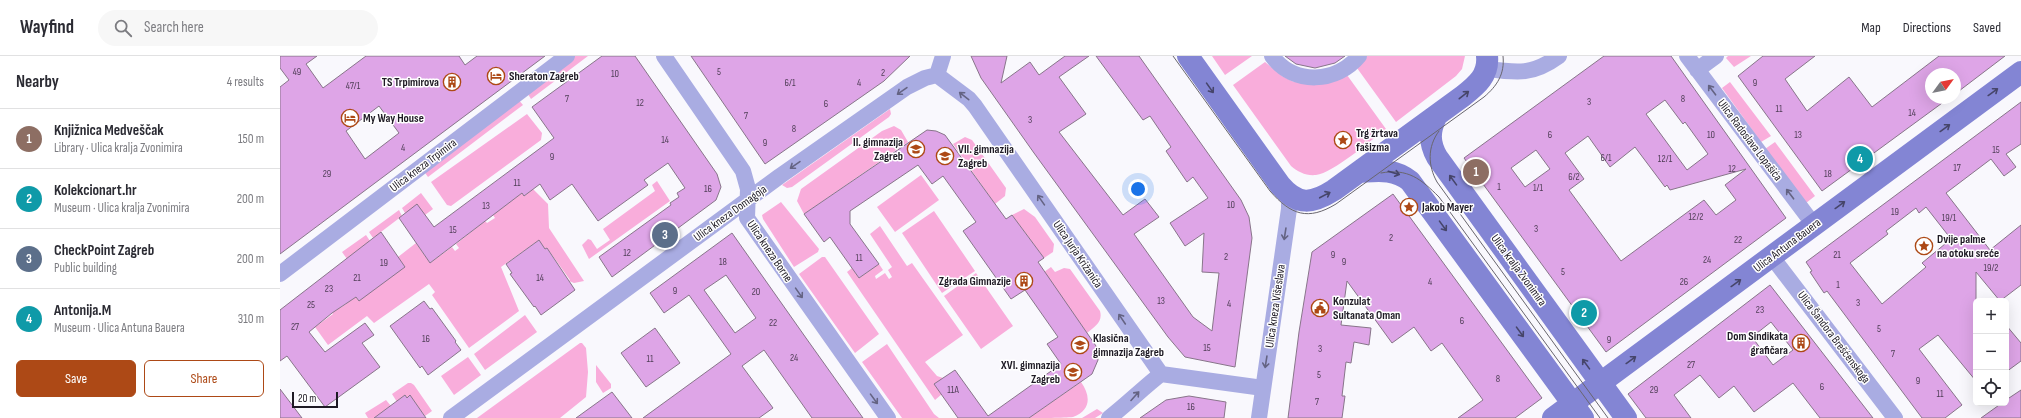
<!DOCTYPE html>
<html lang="en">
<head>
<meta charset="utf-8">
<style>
  :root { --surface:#fff; --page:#f7f7f7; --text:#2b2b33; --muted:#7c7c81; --line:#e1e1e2; --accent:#ad4916 }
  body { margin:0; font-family:"Sofia Sans Condensed",sans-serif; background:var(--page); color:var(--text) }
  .controls { position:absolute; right:12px; bottom:12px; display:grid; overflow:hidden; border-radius:6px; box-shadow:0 4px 16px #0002 }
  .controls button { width:36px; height:36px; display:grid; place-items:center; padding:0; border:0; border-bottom:1px solid var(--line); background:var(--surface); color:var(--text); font:20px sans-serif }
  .compass { position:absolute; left:1645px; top:12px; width:36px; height:36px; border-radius:50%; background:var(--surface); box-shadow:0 4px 16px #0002; rotate:57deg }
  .scale { position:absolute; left:12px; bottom:10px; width:46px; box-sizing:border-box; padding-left:4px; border:2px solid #1e1a24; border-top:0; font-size:11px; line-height:14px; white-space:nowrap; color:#1e1a24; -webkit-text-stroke:3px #fff; paint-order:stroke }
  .you { position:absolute; left:858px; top:133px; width:14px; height:14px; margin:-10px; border:3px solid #fff; border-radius:50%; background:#1a73e8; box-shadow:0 0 0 6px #1a73e833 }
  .badge { display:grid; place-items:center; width:26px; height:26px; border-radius:50%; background:var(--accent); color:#fff; font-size:13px; font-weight:700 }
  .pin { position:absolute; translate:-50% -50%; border:2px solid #fff; box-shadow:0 1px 4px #0006 }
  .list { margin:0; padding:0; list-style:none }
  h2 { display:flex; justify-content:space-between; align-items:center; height:52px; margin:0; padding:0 16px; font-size:17px }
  h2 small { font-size:13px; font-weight:400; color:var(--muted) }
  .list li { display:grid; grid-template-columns:26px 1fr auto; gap:12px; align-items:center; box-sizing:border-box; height:60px; padding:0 16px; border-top:1px solid var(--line) }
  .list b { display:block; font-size:15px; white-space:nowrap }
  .list p { margin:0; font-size:13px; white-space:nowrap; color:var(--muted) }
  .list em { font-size:13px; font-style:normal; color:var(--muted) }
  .actions { display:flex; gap:8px; padding:12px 16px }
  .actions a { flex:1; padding:9px 0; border:1px solid var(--accent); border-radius:6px; text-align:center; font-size:14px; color:var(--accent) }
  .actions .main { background:var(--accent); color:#fff }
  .icon { flex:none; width:22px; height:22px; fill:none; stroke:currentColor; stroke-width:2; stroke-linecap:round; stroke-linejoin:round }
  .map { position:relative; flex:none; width:1741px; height:362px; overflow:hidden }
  header { display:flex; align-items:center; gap:24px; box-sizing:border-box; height:56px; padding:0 20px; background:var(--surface); border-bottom:1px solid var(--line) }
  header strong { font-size:19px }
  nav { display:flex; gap:22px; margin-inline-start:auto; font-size:14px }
  .search { width:280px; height:36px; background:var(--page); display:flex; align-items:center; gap:10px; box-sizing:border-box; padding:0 14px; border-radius:22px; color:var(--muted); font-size:15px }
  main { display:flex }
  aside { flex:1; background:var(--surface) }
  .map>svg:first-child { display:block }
</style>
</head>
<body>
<header>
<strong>Wayfind</strong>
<div class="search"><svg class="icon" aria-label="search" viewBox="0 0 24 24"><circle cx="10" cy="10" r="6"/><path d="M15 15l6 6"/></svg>Search here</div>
<nav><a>Map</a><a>Directions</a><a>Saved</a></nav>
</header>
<main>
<aside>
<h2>Nearby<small>4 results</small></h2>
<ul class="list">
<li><span class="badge" style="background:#8d6e63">1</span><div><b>Knjižnica Medveščak</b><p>Library · Ulica kralja Zvonimira</p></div><em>150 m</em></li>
<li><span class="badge" style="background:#0f9aa8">2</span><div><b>Kolekcionart.hr</b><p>Museum · Ulica kralja Zvonimira</p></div><em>200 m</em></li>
<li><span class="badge" style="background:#5c6f8a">3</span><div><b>CheckPoint Zagreb</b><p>Public building</p></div><em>200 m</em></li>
<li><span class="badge" style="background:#0f9aa8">4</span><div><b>Antonija.M</b><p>Museum · Ulica Antuna Bauera</p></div><em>310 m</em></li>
</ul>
<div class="actions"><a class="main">Save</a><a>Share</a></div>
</aside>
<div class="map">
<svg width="1741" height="362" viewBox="0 0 1741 362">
  <rect width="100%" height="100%" fill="#f9f8fd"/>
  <!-- green -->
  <path fill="#f9addb" d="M294,0H308L251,43L246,35Z
    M932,0H972L945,19Z
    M1087,0H1185L1182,13L1176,20L1116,66L1077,12Z
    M1448,0H1471L1454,11L1446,2Z
    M985,6L1002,20L1014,26L1067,19L1106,73C1091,84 1053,117 1036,119C1026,120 1018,116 1011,110L953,29Z
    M1450,26L1491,80L1481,86L1442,32Z
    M237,42L243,49L148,121L143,114Z
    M610,53L611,58L609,61L512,131L507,132L502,129Z
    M247,58L262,77L261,84L171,150L167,149L151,126Z
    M614,70L621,74L628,86L524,158L517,145L521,133L602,75Z
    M685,81L692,84L726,132L725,140L715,148L673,88Z
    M1495,86L1535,140L1526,147L1485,93Z
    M641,119L659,144L615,176L597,151Z
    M377,125L390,145L309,203L302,189L308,183L311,184L317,193L330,184L323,173L375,135L372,129Z
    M253,133L268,148L269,172L304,225L294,227L289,225L290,224L267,192L265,193L259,184L221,211L239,255L189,292L152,239L155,236L149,228L94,267L87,260L48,289L35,271L53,258L49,252L56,247L60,252L66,248L63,243L70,233L79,245L118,201L136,187L150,207L172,191L175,195L179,192L176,188L205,165L207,167L215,162L213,159L242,137L244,140Z
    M141,137L153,153L145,159L125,157L122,152Z
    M501,146L539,193L538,196L514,211L483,163L482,159Z
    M744,153L755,161L774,188L773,196L764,202L732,159Z
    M119,154L122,160L93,182L89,176Z
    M654,155L695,215L662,237L622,177Z
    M600,170L627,210L632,207L683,279L645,306L657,320L663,322L662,338L655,344L567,216L572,212L579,222L599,208L603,214L595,220L596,223L605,217L609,223L612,221L608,214L612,211L590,178Z
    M86,179L90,185L67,203L62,196Z
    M542,201H545L599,278L575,297L519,218Z
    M771,211L775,216L784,212L790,213L820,255C823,266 815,270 807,277L764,216Z
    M696,217L733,270L701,293L664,240Z
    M245,259L257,276L205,314L194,298Z
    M300,287H302L306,292L308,316L306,341L280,362H197Z
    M607,288L654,358L659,362H622L582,306Z
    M188,301L201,319L174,339L161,320Z
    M316,309L331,328V332L323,337L316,326Z
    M801,326C811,340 811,354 793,361C784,362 759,362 749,362Z
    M128,327H131L134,329L152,355L145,360L130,340L127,342L125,339L117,346L112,338Z
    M106,344L111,350L94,362H88L85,357Z
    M817,353L823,357L815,362H802Z"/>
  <!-- building -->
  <path fill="#dea5e7" stroke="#88758a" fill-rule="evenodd" d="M0,0H37L26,8L43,32L86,0H179L185,9L197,0H265L0,198V31L9,24L0,12ZM99,50L119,77L85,103L66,75Z
    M322,0H355L437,118L441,131L436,144L332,221L319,201L391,149L390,147L399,141L397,137L405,132L388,107L364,124L368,129L318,165L292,128L270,144L260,128L244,140L242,137L150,207L119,162L137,148L154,171L274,82L252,51Z
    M411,0H630L604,25L485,108Z
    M691,0H727L721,27L750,6L759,19L785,0H809L779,21L806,58L779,76L843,159L865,143L879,161L854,178L913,261L932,275L939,217L922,216L924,177L905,190L890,167L928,142L913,121L907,126L886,95L891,91L870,60L863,64L816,0H859L961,144L969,161L972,182L955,311L905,301L888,281L754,97L701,22Z
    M1005,0H1065L1055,7L1035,12L1016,8Z
    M1324,0H1391L1506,162L1326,296L1184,102ZM1385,44L1403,68L1405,66L1428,98L1407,114L1366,58ZM1308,80L1330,111L1355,91L1385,131L1387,129L1390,134L1466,113L1445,129L1456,144L1436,159L1424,144L1341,205L1289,134L1304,123L1285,97ZM1256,94L1270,113L1245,131L1231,112Z
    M1483,0H1535L1505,23L1527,55L1569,21L1592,51L1659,0H1725L1675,38V18H1651V42H1669L1542,135L1458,20Z
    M1741,46V88L1726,98L1736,111L1724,120L1711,103L1666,137L1710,194L1741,169V229L1720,245L1696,216V325L1658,279L1639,293L1682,349L1665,362H1642L1547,235L1544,237L1530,216L1532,215L1526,206ZM1646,151L1671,183L1642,207L1646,211L1602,248L1570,207L1608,178L1606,175L1636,152L1639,157Z
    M647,74L656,75L665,79L726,163L732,159L764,202L758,206L816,290L818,304L812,318L749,362H678L654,328L675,314L708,360L781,308L767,288L778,281L745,234L731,243L683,175L696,166L663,120L652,128L638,109L570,155V168L599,208L579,222L550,181L544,186L524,158Z
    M1113,138L1262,342L1235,362H1178L1203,344L1162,287L1151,295L1134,271L1112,287L1067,225L1061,269L1091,272L1089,289L1074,286L1071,307L1066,306L1062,340H1065L1062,362H1008L1019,276L1032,196Z
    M101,176L125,211L79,245L76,241L52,257L29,276L45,296L85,267L94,279L82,287L100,311L45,351L7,300L0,305V254Z
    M452,177L526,282L583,362H532L484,294L462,310L493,352L479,362H363L451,298L409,239L384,257L370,237ZM446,219L476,262L455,277L424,234Z
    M259,184L265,193L267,192L295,234L261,259L255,250L254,251L230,218L232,217L226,208Z
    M1490,229L1593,362H1540L1513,327L1474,356L1454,330L1439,342L1420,319L1394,339L1411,362H1366L1348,338ZM1491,266L1513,294L1493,309L1472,281Z
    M144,245L150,253L152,252L176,285L175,286L181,294L148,319L142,310L140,312L110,270Z
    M1726,269L1741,287V305L1726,316Z
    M375,272L400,307L366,331L341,297Z
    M0,333L22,362H0Z
    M1741,334V362H1701L1722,347H1726V344Z
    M332,336L352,362H296Z
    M125,339L127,342L130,339L146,362H94Z
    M909,340L946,346L944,362H860L886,344Z"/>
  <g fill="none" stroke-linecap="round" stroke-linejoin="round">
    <!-- street -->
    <path stroke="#a9ace2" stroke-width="16" d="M384,0L463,115L468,133L467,162L608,362
      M992,0C1014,30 1057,27 1079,0
      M1407,0L1534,169
      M1207,13C1238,17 1253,19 1279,0
      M1417,14L1436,0
      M657,19L689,43L695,50L881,318L983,332
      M657,19L663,0
      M1492,201L1615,362
      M0,218L287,0
      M171,362L500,120L627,31L645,22L657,19
      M829,362C847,348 863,332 881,318
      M979,362L1009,153V139"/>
    <!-- secondary -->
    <path stroke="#8385d4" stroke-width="22" d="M908,0L1000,129C1018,150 1032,148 1054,134L1183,40C1197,29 1209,19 1207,0
      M1156,61C1149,75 1149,87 1157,101L1346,362
      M1079,116C1097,115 1114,112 1130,125L1303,362
      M1273,362L1741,16"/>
    <!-- tram -->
    <path stroke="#69666e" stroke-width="1" d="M893,0L990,135C1011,159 1028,165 1056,148L1204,41C1217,30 1225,18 1223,0
      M1159,75C1147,91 1148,110 1157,126L1328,362
      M1101,117C1128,112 1141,123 1159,141L1320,362"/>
  </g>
  <!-- one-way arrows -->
  <defs><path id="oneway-shaft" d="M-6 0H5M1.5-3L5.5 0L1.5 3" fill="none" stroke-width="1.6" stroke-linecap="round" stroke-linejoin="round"/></defs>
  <g stroke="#46456a">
    <use href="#oneway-shaft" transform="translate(930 32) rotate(55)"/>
    <use href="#oneway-shaft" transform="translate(1713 36) rotate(-36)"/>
    <use href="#oneway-shaft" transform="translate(1184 39) rotate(-38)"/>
    <use href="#oneway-shaft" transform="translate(1665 72) rotate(-36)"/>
    <use href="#oneway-shaft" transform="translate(1114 117) rotate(16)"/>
    <use href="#oneway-shaft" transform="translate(1173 124) rotate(-126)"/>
    <use href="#oneway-shaft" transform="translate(1045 139) rotate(-28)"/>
    <use href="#oneway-shaft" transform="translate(1560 149) rotate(-36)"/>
    <use href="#oneway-shaft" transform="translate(1163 170) rotate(54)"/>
    <use href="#oneway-shaft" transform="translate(1456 227) rotate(-36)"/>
    <use href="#oneway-shaft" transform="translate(1240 276) rotate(54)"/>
    <use href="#oneway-shaft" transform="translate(1351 304) rotate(-36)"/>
    <use href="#oneway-shaft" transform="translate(1306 308) rotate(-126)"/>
  </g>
  <g stroke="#646383">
    <use href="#oneway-shaft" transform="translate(1432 34) rotate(-127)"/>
    <use href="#oneway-shaft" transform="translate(622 35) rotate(145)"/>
    <use href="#oneway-shaft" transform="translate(684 40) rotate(-142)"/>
    <use href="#oneway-shaft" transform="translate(515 109) rotate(145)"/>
    <use href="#oneway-shaft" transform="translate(1510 138) rotate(-127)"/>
    <use href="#oneway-shaft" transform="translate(761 144) rotate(-125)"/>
    <use href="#oneway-shaft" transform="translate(1005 178) rotate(99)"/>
    <use href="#oneway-shaft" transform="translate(519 237) rotate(55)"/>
    <use href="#oneway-shaft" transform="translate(842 263) rotate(-124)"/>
    <use href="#oneway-shaft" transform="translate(986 306) rotate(99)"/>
    <use href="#oneway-shaft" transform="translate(855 340) rotate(-48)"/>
    <use href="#oneway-shaft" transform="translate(594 343) rotate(54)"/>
  </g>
  <!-- icons -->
  <defs>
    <symbol id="hotel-ring" viewBox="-11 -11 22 22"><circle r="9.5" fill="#fff" stroke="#ad4916" stroke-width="1.5"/><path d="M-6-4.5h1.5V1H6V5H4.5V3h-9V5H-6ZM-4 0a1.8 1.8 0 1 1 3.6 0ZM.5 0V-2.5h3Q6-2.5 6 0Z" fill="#ad4916"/></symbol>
    <symbol id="building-ring" viewBox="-11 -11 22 22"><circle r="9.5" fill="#fff" stroke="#ad4916" stroke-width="1.5"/><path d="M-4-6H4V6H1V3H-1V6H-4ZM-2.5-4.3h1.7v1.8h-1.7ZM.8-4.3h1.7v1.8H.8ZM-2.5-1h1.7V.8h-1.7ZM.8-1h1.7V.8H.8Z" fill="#ad4916"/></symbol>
    <symbol id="sight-ring" viewBox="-11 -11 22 22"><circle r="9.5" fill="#fff" stroke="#ad4916" stroke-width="1.5"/><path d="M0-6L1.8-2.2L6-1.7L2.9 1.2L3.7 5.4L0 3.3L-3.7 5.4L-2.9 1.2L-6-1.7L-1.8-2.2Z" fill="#ad4916"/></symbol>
    <symbol id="school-ring" viewBox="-11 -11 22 22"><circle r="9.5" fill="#fff" stroke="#ad4916" stroke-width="1.5"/><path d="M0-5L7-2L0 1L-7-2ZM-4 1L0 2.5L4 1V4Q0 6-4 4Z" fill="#ad4916"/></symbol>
    <symbol id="civic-ring" viewBox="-11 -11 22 22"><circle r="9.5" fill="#fff" stroke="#ad4916" stroke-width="1.5"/><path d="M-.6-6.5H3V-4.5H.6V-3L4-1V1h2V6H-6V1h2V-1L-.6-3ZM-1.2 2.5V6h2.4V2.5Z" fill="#ad4916"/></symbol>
  </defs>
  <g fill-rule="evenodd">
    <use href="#hotel-ring" x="206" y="10" width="20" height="20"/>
    <use href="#building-ring" x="162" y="16" width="20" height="20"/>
    <use href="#hotel-ring" x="60" y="52" width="20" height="20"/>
    <use href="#sight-ring" x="1053" y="74" width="20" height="20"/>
    <use href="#school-ring" x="626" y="83" width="20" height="20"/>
    <use href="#school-ring" x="655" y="90" width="20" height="20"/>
    <use href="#sight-ring" x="1119" y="141" width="20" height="20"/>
    <use href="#sight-ring" x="1634" y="180" width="20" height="20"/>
    <use href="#building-ring" x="734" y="215" width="20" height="20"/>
    <use href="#civic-ring" x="1030" y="242" width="20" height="20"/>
    <use href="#building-ring" x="1511" y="277" width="20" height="20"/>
    <use href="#school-ring" x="790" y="279" width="20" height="20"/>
    <use href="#school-ring" x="783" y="306" width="20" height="20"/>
  </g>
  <g text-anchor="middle" stroke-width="3" stroke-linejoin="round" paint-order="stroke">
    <!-- number labels -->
    <g font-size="10" fill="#4e3d55">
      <text x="17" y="19">49</text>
      <text x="439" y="19">5</text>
      <text x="603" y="20">2</text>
      <text x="335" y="21">10</text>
      <text x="510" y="30">6/1</text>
      <text x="579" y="30">4</text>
      <text x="1475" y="30">9</text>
      <text x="73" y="33">47/1</text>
      <text x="287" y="46">7</text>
      <text x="1403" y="46">8</text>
      <text x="1309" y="49">3</text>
      <text x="360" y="50">12</text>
      <text x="546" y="51">6</text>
      <text x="1499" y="56">11</text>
      <text x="1632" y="60">14</text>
      <text x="466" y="63">7</text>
      <text x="750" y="67">3</text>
      <text x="514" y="76">8</text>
      <text x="1270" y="82">6</text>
      <text x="1431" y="82">10</text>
      <text x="1518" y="82">13</text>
      <text x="385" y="87">14</text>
      <text x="485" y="90">9</text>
      <text x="123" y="95">4</text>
      <text x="1716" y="97">15</text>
      <text x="272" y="104">9</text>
      <text x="1326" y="105">6/1</text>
      <text x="1385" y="106">12/1</text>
      <text x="1677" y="115">17</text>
      <text x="1452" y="116">12</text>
      <text x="47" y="121">29</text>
      <text x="1548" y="121">18</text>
      <text x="1294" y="124">6/2</text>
      <text x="237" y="130">11</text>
      <text x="1219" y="134">1</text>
      <text x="1258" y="135">1/1</text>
      <text x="428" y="136">16</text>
      <text x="951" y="152">10</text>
      <text x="206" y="153">13</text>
      <text x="1615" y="159">19</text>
      <text x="1416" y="164">12/2</text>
      <text x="1669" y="165">19/1</text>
      <text x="1256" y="176">3</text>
      <text x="173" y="177">15</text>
      <text x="1111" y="185">2</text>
      <text x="1458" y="187">22</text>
      <text x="347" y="200">12</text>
      <text x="1053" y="202">9</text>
      <text x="1557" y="202">21</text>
      <text x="946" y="204">2</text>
      <text x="579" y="205">11</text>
      <text x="1427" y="207">24</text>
      <text x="443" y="209">18</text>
      <text x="1064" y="209">9</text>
      <text x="104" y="210">19</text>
      <text x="1711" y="215">19/2</text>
      <text x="1283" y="219">5</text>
      <text x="77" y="225">21</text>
      <text x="260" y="225">14</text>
      <text x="1150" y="229">4</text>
      <text x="1404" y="229">26</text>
      <text x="1558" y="232">1</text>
      <text x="49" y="236">23</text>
      <text x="395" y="238">9</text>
      <text x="476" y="239">20</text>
      <text x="881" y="248">13</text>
      <text x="1578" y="250">3</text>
      <text x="949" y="251">4</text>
      <text x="31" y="252">25</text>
      <text x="1480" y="257">23</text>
      <text x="1182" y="268">6</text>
      <text x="493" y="270">22</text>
      <text x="15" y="274">27</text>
      <text x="1599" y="276">5</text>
      <text x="146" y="286">16</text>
      <text x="1329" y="287">9</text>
      <text x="927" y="295">15</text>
      <text x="1040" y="296">3</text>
      <text x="1613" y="301">7</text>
      <text x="514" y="305">24</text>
      <text x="370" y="306">11</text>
      <text x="1411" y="312">27</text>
      <text x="1039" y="322">5</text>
      <text x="1218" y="326">8</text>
      <text x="1638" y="328">9</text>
      <text x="1542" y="334">6</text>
      <text x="673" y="337">11A</text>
      <text x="1374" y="337">29</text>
      <text x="1660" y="341">11</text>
      <text x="1037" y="349">7</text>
      <text x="911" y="354">16</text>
    </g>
    <!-- poi labels -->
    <g font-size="12" font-weight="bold" fill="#1e1a24" stroke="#fff" text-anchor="start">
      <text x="229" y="24">Sheraton Zagreb</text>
      <text x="159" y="30" text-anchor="end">TS Trpimirova</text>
      <text x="83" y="66">My Way House</text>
      <text x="1076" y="81">Trg žrtava<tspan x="1076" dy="14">fašizma</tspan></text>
      <text x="623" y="90" text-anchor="end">II. gimnazija<tspan x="623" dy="14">Zagreb</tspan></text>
      <text x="678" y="97">VII. gimnazija<tspan x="678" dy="14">Zagreb</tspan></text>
      <text x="1142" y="155">Jakob Mayer</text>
      <text x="1657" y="187">Dvije palme<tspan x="1657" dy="14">na otoku sreće</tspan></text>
      <text x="731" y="229" text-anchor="end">Zgrada Gimnazije</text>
      <text x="1053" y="249">Konzulat<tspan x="1053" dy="14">Sultanata Oman</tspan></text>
      <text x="1508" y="284" text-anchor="end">Dom Sindikata<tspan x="1508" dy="14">grafičara</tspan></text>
      <text x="813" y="286">Klasična<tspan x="813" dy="14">gimnazija Zagreb</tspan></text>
      <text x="780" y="313" text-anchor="end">XVI. gimnazija<tspan x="780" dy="14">Zagreb</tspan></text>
    </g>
    <!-- street labels -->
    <g font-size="12" fill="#1e1a24" stroke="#fff">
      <text transform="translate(1470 84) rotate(53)" y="4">Ulica Radoslava Lopašića</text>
      <text transform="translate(143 109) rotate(-37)" y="4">Ulica kneza Trpimira</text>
      <text transform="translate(450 157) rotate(-36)" y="4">Ulica kneza Domagoja</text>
      <text transform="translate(1507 189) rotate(-37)" y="4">Ulica Antuna Bauera</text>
      <text transform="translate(490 195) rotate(56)" y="4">Ulica kneza Borne</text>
      <text transform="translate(798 198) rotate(56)" y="4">Ulica Jurja Križanića</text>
      <text transform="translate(1239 214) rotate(54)" y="4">Ulica kralja Zvonimira</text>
      <text transform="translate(995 250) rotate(-82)" y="4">Ulica kneza Višeslava</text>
      <text transform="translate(1554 281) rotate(53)" y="4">Ulica Šandora Brešćenskoga</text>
    </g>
  </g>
</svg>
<div class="controls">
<button>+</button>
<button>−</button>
<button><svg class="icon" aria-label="locate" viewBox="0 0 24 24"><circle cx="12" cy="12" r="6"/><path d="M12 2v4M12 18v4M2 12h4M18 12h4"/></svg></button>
</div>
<svg class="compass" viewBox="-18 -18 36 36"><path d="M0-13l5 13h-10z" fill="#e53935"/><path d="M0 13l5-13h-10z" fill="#7c7c81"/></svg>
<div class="scale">20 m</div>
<div class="you"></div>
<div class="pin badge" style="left:1196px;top:116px;background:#8d6e63">1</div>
<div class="pin badge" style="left:1304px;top:257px;background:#0f9aa8">2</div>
<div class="pin badge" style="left:385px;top:179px;background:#5c6f8a">3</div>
<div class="pin badge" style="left:1580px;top:103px;background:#0f9aa8">4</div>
</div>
</main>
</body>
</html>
